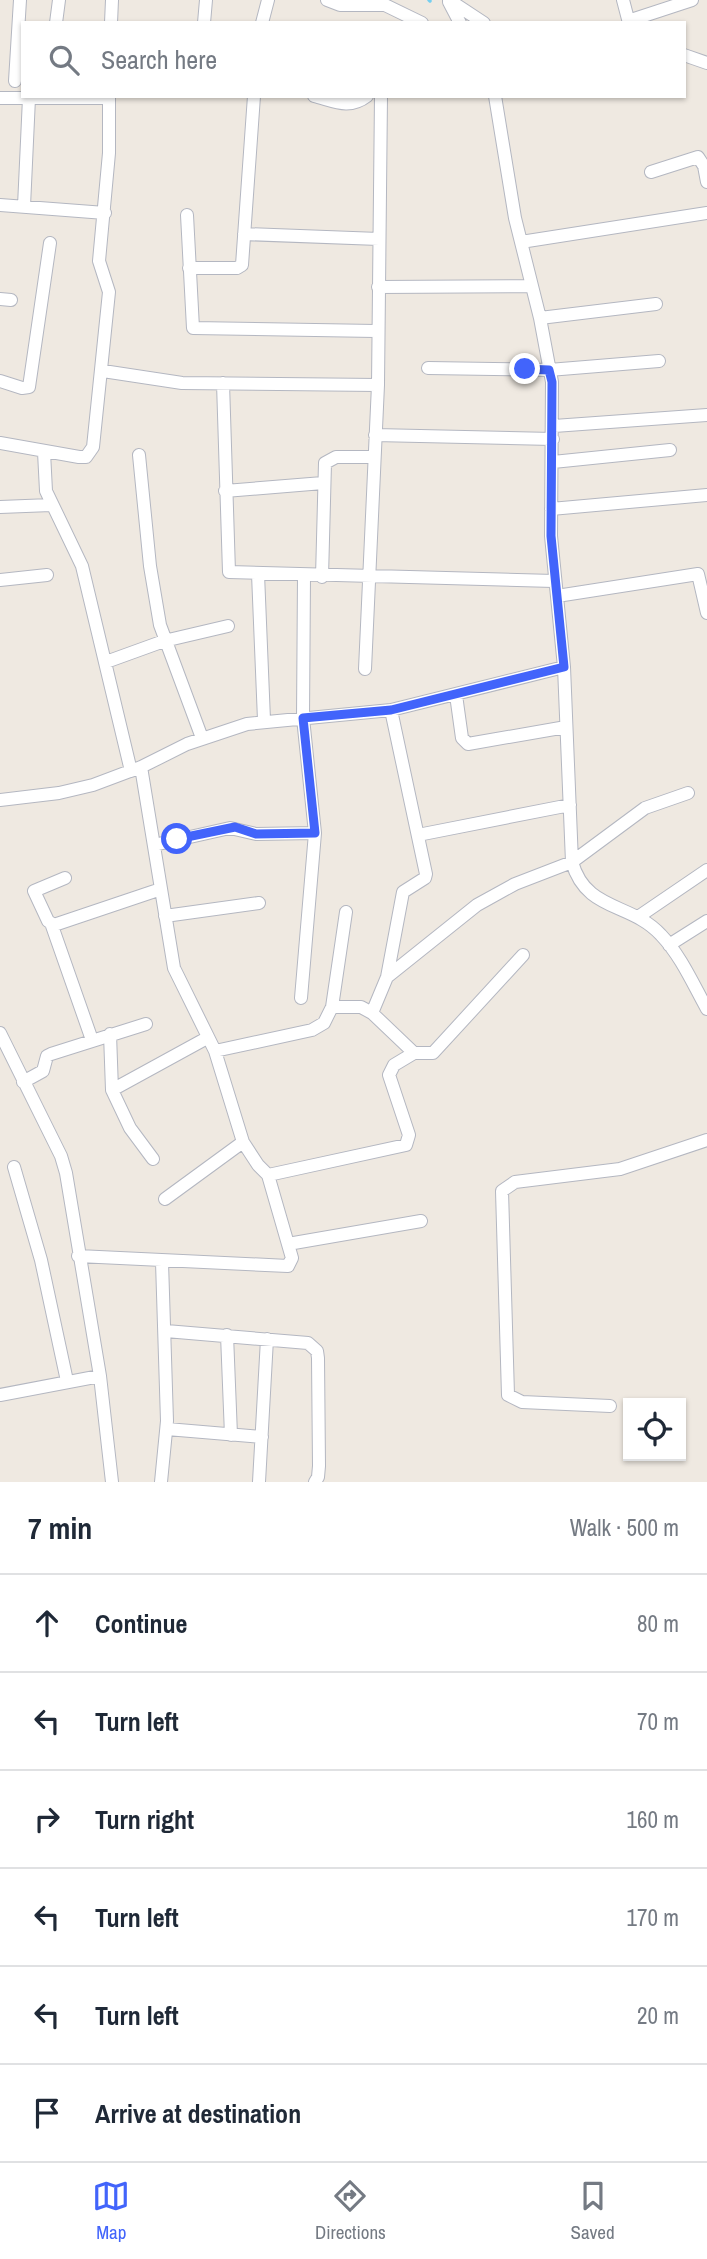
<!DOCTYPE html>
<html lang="en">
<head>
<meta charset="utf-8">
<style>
  :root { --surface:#fff; --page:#f2f2f3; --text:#1f2937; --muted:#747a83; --line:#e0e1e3; --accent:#4264fb }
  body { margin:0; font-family:"Archivo Narrow",sans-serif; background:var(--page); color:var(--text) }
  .controls { position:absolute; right:21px; bottom:21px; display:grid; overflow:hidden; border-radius:0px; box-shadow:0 2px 5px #0004 }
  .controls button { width:63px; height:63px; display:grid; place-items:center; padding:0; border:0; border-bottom:2px solid var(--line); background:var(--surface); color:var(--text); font:35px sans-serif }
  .stop { position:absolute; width:21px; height:21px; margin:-16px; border:5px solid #4264fb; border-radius:50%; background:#fff }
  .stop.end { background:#4264fb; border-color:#fff; box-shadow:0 2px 7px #0008 }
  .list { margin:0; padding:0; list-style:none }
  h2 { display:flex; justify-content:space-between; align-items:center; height:91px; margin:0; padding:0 28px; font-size:30px }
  h2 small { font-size:23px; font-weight:400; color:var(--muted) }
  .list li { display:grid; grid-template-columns:46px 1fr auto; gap:21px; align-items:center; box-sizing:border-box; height:98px; padding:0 28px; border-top:2px solid var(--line) }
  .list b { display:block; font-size:26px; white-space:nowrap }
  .list em { font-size:23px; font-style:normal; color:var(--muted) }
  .icon { flex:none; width:38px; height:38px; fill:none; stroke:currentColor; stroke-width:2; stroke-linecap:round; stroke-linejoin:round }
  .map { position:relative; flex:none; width:707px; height:1482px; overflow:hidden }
  .search { position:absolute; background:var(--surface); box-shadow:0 2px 5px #0004; left:21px; right:21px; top:21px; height:77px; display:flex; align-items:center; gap:18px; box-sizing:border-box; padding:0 24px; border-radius:0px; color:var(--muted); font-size:26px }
  .sheet { height:679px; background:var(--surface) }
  nav { display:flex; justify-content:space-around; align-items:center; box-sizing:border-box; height:98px; border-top:2px solid var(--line); background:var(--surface); font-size:19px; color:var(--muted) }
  nav a { display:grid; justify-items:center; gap:4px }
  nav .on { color:var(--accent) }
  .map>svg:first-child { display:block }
</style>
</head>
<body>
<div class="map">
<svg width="707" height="1482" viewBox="0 0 707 1482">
  <rect width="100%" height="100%" fill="#efe9e1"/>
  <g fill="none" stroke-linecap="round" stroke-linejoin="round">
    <!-- stream -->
    <path stroke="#75cff0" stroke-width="3.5" d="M429,0L430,1"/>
    <defs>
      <path id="minor" d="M327,0L340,5H385L422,23
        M449,0L484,23
        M623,0L629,23
        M449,2L460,23
        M628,21L692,0
        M56,23L59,0
        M111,23L112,0
        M204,23L206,0
        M262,23L268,0
        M684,55L707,63
        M15,81L20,0
        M314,96C334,101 349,110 367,96
        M495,96L515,218L540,318L552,382L551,536L564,667L572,862C586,912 631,902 661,935C681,956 693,984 707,1009
        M0,98H109
        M651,172L698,157L704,166L707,182
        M0,205L105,213
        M24,206L29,98
        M187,215L193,328L376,331
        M244,234L379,239
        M521,242L707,213
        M189,268H237L242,265L254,96
        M378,287L532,286
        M0,299L11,300
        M540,318L656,304
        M428,368L549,370L659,361
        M103,371L182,383L378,385
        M0,381L22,388L29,387L50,243
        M223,383L229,572L554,581
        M554,426L707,415
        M375,435L553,439
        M0,443L79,457H86L93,447L109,292L99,261L109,153V96
        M44,452L46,491L82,566L131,771
        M139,455L150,566L160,625L202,738
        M553,462L670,450
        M225,491L323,483
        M0,507L51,505
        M551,509L707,495
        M258,574L264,720
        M322,577L325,463L336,457H373
        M0,580L47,575
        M557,596L698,574L707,613
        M106,662L164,641L228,626
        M365,669L378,385L381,96
        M456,695L462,738L468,744L566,727
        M391,710L426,874L425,878L403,892L387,977L372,1013L414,1053H433L523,955
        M141,767L174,968L215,1051L243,1142L258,1165L268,1175L273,1174L406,1145L409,1135L389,1075L394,1065L414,1053
        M0,800L59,793L93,785L141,767L187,744L247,724L391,710L564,667
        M418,835L570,805
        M154,845L230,828L256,834L315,833
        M65,878L34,891L48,921L54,925L161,889
        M165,916L259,903
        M638,917L707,870
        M51,923L92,1040
        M669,945L707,921
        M387,977L477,905L515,884L572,862L645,808L688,793
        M301,998L315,833L303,718L304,576
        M332,1007L346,912
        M0,1033L61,1156L66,1173L100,1376L112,1482
        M110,1034L112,1090L130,1128L153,1159
        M215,1051L312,1030L324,1023L332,1007H361L372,1013
        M23,1082L43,1071L47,1056L51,1054L146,1024
        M112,1090L207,1038
        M14,1167L41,1260L67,1381
        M165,1199L243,1142
        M288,1244L421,1221
        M78,1256L288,1266L292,1258L268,1175
        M166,1331L308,1343L317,1351L318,1358L319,1466L318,1477L315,1482
        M227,1335L231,1435
        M0,1395L100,1376
        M610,1406L522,1402L508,1395L502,1191L515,1182L620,1169L707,1140
        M167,1429L262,1437
        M161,1482L167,1421L162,1262
        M259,1482L267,1339"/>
    </defs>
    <!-- minor casing -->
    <use href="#minor" stroke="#b4b7c1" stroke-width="14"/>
    <!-- minor -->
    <use href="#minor" stroke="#fff" stroke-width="12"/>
  </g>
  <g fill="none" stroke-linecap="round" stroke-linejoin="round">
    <!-- route -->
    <path stroke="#4264fb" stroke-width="9" d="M177,839L235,827L256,834L315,833L303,718L391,710L564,667L551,536L552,382L549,370L525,369"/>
  </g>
</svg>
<div class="controls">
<button><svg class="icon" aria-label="locate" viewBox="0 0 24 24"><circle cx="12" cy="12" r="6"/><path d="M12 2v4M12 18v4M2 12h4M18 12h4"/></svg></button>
</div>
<div class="stop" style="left:177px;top:839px"></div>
<div class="stop end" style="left:525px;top:369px"></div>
<div class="search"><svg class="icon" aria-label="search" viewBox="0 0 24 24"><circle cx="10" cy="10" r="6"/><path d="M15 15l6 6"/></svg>Search here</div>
</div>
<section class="sheet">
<h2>7 min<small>Walk · 500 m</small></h2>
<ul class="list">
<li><svg class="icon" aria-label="ahead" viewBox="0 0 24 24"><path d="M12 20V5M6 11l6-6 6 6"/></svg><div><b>Continue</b></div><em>80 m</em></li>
<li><svg class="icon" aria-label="left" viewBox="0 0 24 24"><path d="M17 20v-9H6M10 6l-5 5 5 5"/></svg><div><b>Turn left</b></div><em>70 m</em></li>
<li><svg class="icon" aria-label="right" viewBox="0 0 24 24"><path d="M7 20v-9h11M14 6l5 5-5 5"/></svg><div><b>Turn right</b></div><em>160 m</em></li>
<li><svg class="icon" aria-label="left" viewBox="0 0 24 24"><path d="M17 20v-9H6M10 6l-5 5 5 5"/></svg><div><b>Turn left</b></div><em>170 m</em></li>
<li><svg class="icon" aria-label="left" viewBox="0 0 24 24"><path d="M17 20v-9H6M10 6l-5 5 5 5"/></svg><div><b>Turn left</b></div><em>20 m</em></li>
<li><svg class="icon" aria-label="arrive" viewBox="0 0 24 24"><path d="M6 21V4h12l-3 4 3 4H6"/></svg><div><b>Arrive at destination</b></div></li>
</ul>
</section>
<nav>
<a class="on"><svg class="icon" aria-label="map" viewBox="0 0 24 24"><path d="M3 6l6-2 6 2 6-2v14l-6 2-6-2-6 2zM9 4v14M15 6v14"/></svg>Map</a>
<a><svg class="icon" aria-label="directions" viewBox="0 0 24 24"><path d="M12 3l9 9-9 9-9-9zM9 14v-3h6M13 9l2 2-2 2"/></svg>Directions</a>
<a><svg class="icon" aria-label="saved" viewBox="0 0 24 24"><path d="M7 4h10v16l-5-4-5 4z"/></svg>Saved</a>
</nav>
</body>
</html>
